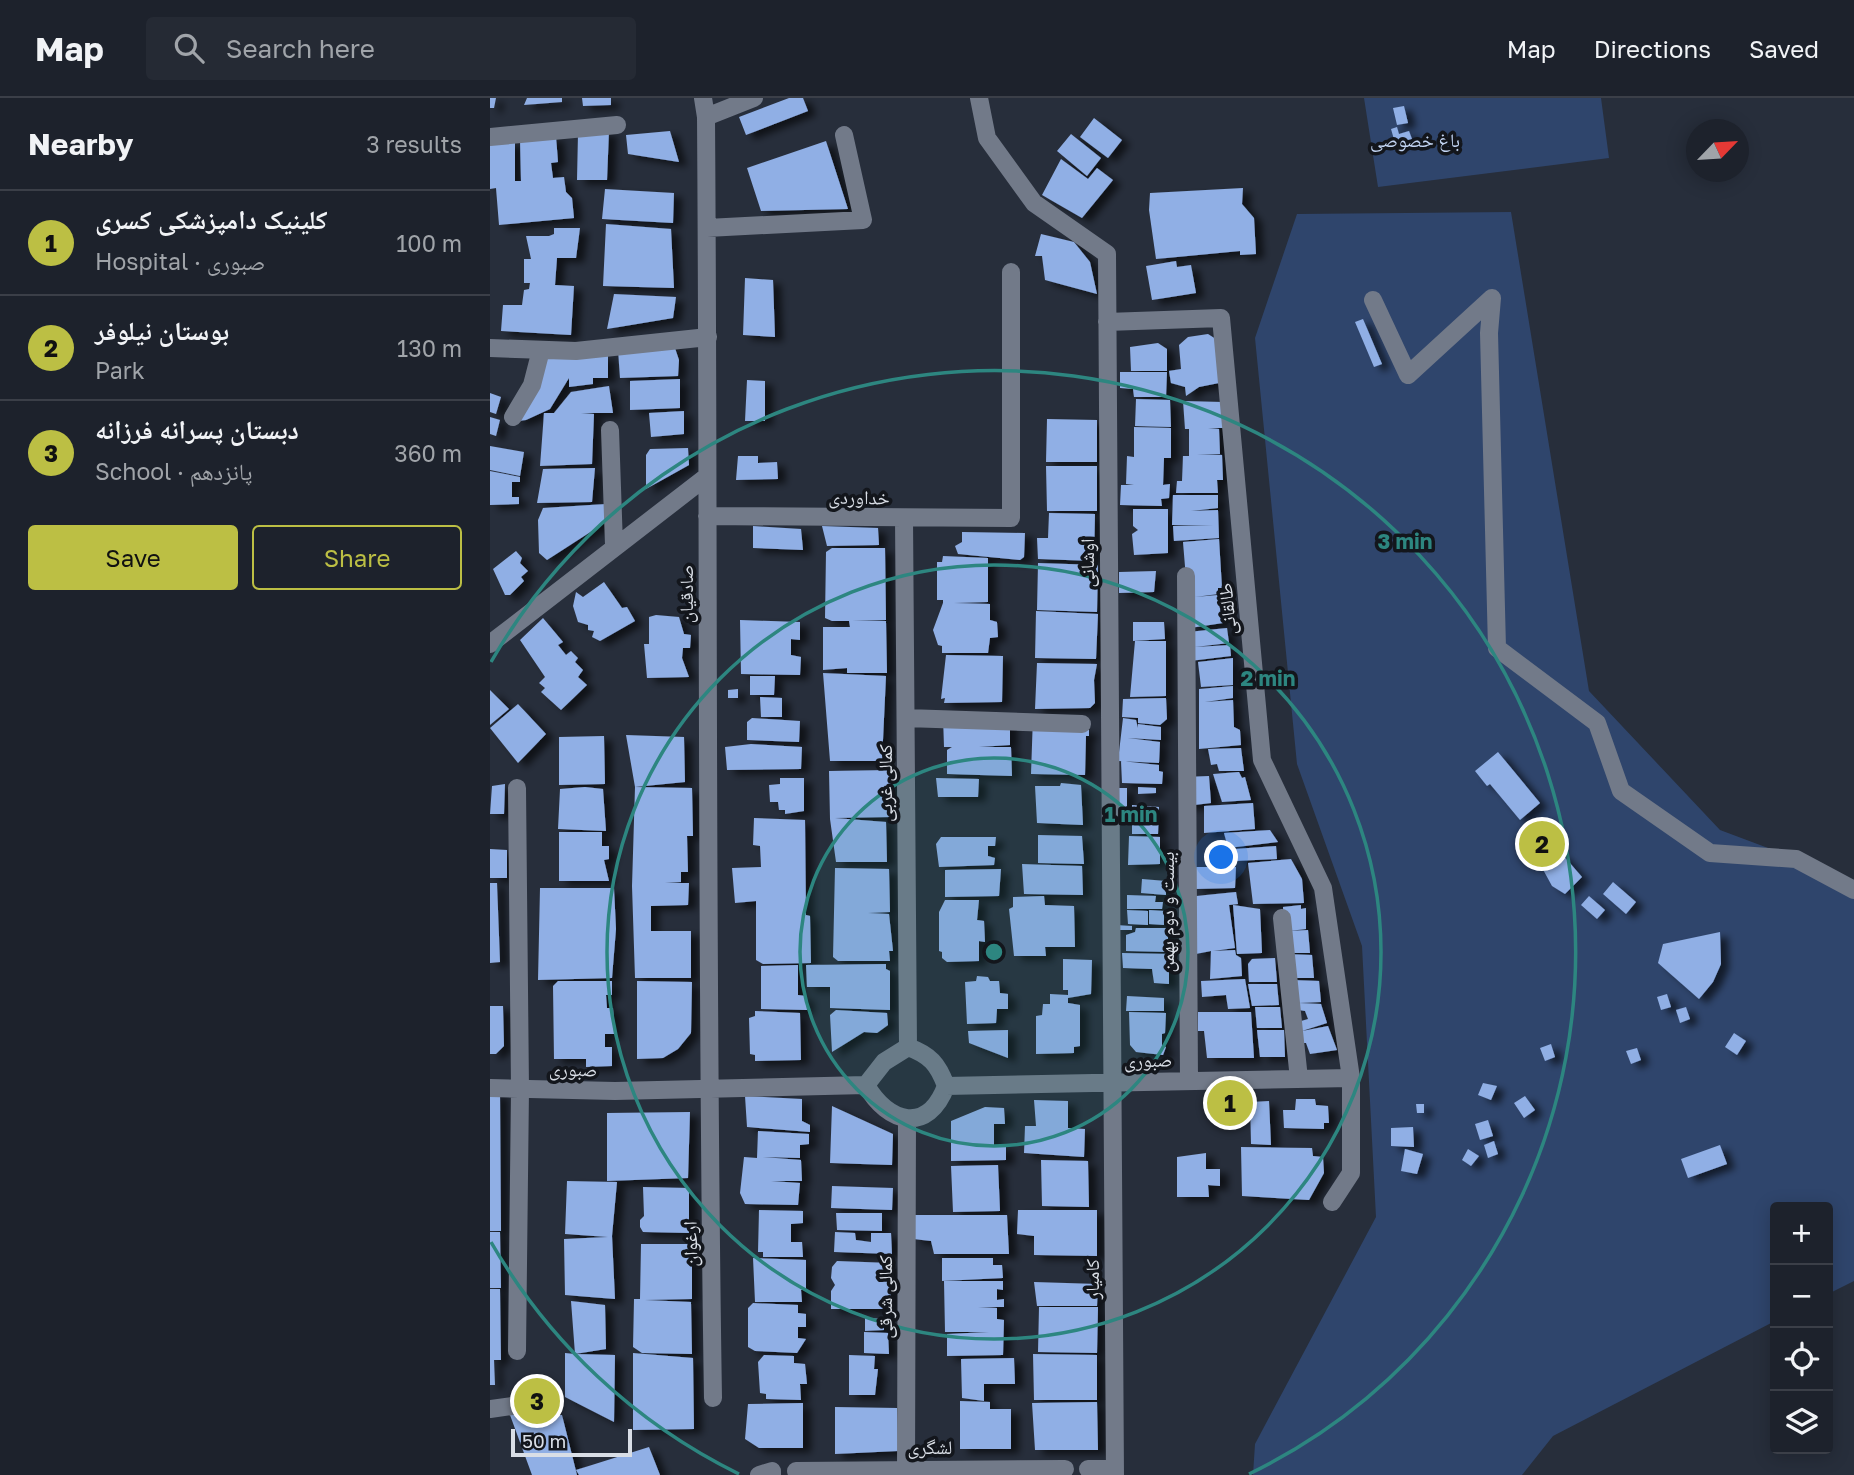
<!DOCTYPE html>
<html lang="en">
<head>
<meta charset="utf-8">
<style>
  :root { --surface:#1d222c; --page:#252a34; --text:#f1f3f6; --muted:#a0a4a9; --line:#3b3f48; --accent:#bcbf44 }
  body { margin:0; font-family:"Golos Text","Noto Naskh Arabic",sans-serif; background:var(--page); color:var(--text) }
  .controls { position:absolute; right:21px; bottom:21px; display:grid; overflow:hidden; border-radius:7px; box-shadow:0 4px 18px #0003 }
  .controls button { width:63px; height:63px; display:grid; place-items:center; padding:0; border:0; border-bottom:2px solid var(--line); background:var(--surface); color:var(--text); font:35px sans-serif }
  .compass { position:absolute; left:1196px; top:21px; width:63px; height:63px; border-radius:50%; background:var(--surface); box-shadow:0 4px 18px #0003; rotate:65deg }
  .scale { position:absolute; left:21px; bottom:18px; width:121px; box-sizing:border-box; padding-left:7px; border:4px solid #d9dee6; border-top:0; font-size:19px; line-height:24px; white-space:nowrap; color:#d9dee6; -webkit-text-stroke:5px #13161c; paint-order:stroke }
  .you { position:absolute; left:732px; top:760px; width:24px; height:24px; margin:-18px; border:5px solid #fff; border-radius:50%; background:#1a73e8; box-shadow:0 0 0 10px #1a73e833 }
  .badge { display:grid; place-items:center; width:46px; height:46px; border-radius:50%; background:var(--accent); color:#111; font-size:23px; font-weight:700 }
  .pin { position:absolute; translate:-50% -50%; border:4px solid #fff; box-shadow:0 2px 7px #0006 }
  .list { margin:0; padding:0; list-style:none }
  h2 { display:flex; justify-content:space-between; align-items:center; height:91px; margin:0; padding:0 28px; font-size:30px }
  h2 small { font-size:23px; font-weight:400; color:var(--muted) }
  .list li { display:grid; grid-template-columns:46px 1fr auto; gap:21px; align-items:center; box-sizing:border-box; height:105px; padding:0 28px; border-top:2px solid var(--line) }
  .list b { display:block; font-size:26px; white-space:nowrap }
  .list p { margin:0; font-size:23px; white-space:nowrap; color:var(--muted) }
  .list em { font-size:23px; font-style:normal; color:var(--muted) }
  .actions { display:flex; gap:14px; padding:21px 28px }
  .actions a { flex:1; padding:16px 0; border:2px solid var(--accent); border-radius:7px; text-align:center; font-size:24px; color:var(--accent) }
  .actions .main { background:var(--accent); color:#111 }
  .icon { flex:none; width:38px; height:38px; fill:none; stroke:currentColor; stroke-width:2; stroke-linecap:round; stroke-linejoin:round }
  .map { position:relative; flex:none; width:1364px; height:1377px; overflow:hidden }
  header { display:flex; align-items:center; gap:42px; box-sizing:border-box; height:98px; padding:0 35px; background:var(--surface); border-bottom:2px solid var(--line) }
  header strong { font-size:33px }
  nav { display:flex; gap:38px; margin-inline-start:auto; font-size:24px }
  .search { width:490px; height:63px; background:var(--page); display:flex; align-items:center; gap:18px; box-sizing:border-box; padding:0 24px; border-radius:7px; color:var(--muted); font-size:26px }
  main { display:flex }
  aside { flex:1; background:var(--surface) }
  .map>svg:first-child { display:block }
</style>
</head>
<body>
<header>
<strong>Map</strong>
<div class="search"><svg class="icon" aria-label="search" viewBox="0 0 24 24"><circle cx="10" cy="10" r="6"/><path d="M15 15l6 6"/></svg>Search here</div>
<nav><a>Map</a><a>Directions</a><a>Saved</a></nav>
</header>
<main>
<aside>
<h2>Nearby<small>3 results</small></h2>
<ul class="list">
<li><span class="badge">1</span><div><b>کلینیک دامپزشکی کسری</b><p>Hospital · صبوری</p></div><em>100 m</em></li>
<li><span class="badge">2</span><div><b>بوستان نیلوفر</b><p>Park</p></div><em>130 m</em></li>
<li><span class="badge">3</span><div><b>دبستان پسرانه فرزانه</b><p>School · پانزدهم</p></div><em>360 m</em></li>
</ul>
<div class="actions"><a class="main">Save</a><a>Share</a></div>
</aside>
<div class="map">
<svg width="1364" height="1377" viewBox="0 0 1364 1377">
  <defs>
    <filter id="shadow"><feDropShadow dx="8" dy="4.5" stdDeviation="3.5" flood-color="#0009"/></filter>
  </defs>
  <rect width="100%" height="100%" fill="#272e3b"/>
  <!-- green -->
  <path fill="#2f456c" d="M874,0H1111L1119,60L888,89Z
    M1021,114L1099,593L1230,732L1364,782V1183L1338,1196V1109H1285V1223L1063,1338L1032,1377H763L765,1346L886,1119L872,848L807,666L765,240L807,116Z"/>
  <!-- building -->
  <path fill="#90afe5" filter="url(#shadow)" d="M0,0H6L4,10H0Z
    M37,0H72V4L34,7Z
    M92,0H121V7L93,8Z
    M299,0H313L318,13L256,37L249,19Z
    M914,8L918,25L907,27L903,10Z
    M604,20L632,42L618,60L590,39Z
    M907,29L909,36L919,33L922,41L905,45L901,31Z
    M119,33L117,82H87L88,35Z
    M180,33L189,64L138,56L136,37Z
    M581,36L611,60L597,78L567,53Z
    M66,38L68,64L61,65L63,80L74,79L76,94L82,100L84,120L9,127L6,90L0,91V46L25,43V83H31L30,42Z
    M336,43L358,111L271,113L257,70Z
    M571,61L598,81L607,70L623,82L592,120L552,97Z
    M753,90L752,106L764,120L766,156L750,157V153L666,161L659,112L660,95Z
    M115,91L184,95L183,125L112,121Z
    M116,126L181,131L184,190L113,188Z
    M64,130H90L86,160H67L65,187L84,188L81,237L11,233L13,207H32L34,192L39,191L40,185H34V161H41L36,138H59L64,136Z
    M551,136L584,144L600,164L607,196L555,182L552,158H545Z
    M686,163L687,169L701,167L706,195L662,202L656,168Z
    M255,180L283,182L285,239L253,237Z
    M124,196L186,199L183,220L117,231Z
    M873,221L892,266L884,269L865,224Z
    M718,236L729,243V285L709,289L696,298L695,289L681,285L679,273L691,271L689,247L698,239Z
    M668,245L677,251V273H641L640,249Z
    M184,247L189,262L188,278L130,280L128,252Z
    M118,257V280H103V286L79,289V280L60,311L36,322L22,324L55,260Z
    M630,274H677L676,299H644L643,291L630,290Z
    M190,281V310L140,312V283Z
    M257,282L275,283V323H255Z
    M119,288L123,315H91L104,316L102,366L50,368L54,315H64L81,294Z
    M0,295L11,299L6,316L0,314Z
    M646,301L680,302L681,329L645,328Z
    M693,303L733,304L735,330H718L729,331L730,356H707L732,357L733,382H727L728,395H686L687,383H692L693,358H699V331H695Z
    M194,313V336L161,339L159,315Z
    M0,319L10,322L6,338L0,336Z
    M557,321L607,322V364H556Z
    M644,329L681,330V360H674L673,387L680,386L679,400L671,401L672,408L630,407L631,387H644L636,386L637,358L644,359Z
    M0,348L34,354L30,378L0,372Z
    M198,350L199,367L156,391V357L160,351Z
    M248,358H268V365L287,364L288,381L246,382Z
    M556,368H607V413H557Z
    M105,370L102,404L47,405L53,371Z
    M0,373L30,379V384H22V399H29V406L0,407Z
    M683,397H728V410L701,413L728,412L729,440L684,443L683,428L723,427H682Z
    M116,406L119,422L57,462L49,455L48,422L53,410Z
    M643,411H678V455L644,457L642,436L648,432L643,428Z
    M559,415L605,416L604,463L548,461L547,440H558Z
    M263,428L311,431L313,452L263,450Z
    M332,428L388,430L389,447L337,448Z
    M472,434L535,435L534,459L530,462L468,456L465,448L472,444Z
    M729,441L732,490H728V496L705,499L728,497L733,525L700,530L693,444Z
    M342,450H395L396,522L362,523H396L397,575H357V570L333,572V529H360L359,523H342L335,520L336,454Z
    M26,453L32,460L30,465L38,473L31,479L34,483L20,497H15L3,471Z
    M453,458L498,460V504L464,505L500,506V522L507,524L508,539L500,540L498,555H452V548L448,547L443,532L453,505V502H447V464H452Z
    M548,465L608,467L607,514L547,512Z
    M666,473L664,494L629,495V474Z
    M114,484L132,510L137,509L145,523L110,543L102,539L104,533L98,532V527L88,524L83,508L86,494L93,499Z
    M546,513L608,516L606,561L545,560Z
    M166,517L189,519L194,536L201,537L200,550H193L192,560L199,579L157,580L154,546H159V519Z
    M53,520L73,544L68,547L76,557L81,553L88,560L85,564L93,572L88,579L97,587L71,612L51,594L55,590L49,585L55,579L30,542Z
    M250,522L310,524V542L301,541V557L311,559L310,577L251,576Z
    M643,524H674L675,541L643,543Z
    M737,530L739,545L705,549L740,547L741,558L700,563L698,534Z
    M645,543H676V598L640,599Z
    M456,557L513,558L512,604L454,605L455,600L451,601Z
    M743,560V587L711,589L708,564Z
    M547,565L607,566L604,582L605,605L600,610L545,611Z
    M333,575L396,578L392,663H340Z
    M260,578H285L284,597H260Z
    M743,588V600L715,604L743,602L744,629L750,632L751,647L709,651V591Z
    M248,591V600H238V592Z
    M0,592L19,611L0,627Z
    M270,599L292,600V619H271Z
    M676,600L677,621L670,627L648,625V620L632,619L633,601Z
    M28,606L56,636L28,665L0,630Z
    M543,618L599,632V638H596L595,677L541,676Z
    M453,619H520V647L489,649H521L522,678L457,676V652L462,649H454Z
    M262,620L310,623L309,644L257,642V624Z
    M633,620L646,622L648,630V626L671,629V642L638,640L670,644L669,665L628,663Z
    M136,637L194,639L195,684L145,689Z
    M114,638L115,686L69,687V639Z
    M261,646L312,649L311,671L237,672L235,649Z
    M751,650L754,673H729L727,666L721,667L718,651Z
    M1008,654L1050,705L1030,722L1000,686L997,688L985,673Z
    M631,663L669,667V673L673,674L672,686L632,685Z
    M400,672L401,719L345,720L396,724L397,764H346L340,721L339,673Z
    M749,674L752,680L755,679L761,702L732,704L723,676Z
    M719,678L721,705L696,708L693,679Z
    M290,680H314V713L295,716V712H289L288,704H280L279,687L290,686Z
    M446,680L489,681L488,699H448Z
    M571,685L591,687L593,727L547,725L545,688H570Z
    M15,686L14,716H0L2,688Z
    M95,689L113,691L116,733L68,731L70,691Z
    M145,689L202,690L203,738H197L198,774H191V784L175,785H199L198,807L161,808V833H201V880H145L142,788Z
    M648,689L666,690V695L648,696Z
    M627,690H637V708L630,712L626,709Z
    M763,705L765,731L714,735V708Z
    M642,707L669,709L668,736H642Z
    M264,720L315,722L316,817L320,818L321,865L273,866L266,862V803L245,805L242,770L271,769L270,748L263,747Z
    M780,732L788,744L738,750L734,735Z
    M69,734H112V748H119V761L114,762L119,783H69Z
    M548,737L592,738L594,766L548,765Z
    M639,738L670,739V766L638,767Z
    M451,739H506L505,748H498V758L505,760L504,767L449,769L446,746Z
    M786,748L787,761L746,763L745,751Z
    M1044,750L1072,756L1092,779L1075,796L1062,788L1050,766L1039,759Z
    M0,751L17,752V780H0Z
    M801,761L812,781L814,805L763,806L758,765Z
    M532,766L592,768L593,797L534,796Z
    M705,769H746L745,790L706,791Z
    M345,770L399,771L400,814L378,815L399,816L403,853H399L400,863H348L343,859Z
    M511,771L509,798L455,799V772Z
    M652,781L676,783V797L651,795Z
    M1123,784L1146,804L1136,816L1113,796Z
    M0,785H7L10,864L0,865Z
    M50,790H124L126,831L122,880L48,882Z
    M746,794L748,806L739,807L745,850L723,853L745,852L746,857L751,860L752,878L720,881L721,853L706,856V798Z
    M637,797L666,798L665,804H673L672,811H637Z
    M554,798L555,807L584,808L585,849H555L556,858H524L519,811L523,809V799Z
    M1099,798L1115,812L1107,821L1091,807Z
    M455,802H489L487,822L494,823L495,844L489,843V863L457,864L452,860V854L449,853V814Z
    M743,807L770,811L772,855L747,856Z
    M811,807V811L816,810V831L799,833L818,832L820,855H795L793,809Z
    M637,812L658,813V827L638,826Z
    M659,812L674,813V827L659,826Z
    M626,827L642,828V832H626Z
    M646,830H678V854L636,853V837L645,834Z
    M1230,834L1231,866L1223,884L1209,901L1168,865L1173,846Z
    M632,855L679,856V886L664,885L662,871L633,870Z
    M795,856L822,857L824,880H797Z
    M785,860L787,884H759L758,866L762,861Z
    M573,861L602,862L601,896L578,900V905L590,907V948L584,949V955L546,956V918L552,917L553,906H560V896L578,897V892H573Z
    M396,866V871L400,873V912L340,910V889H317L316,867Z
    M308,867V897L316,898L317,912L271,911V868Z
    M487,878L498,879L500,883H509L510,895L518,896V911H507L506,925L477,926L475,884L486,883Z
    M755,881L760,910L738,911L736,897L712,899L711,883Z
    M802,882L829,883L831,904L809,905L831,906L837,925L812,933L838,928L847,952L820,956L816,945H811V923L818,921L815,913L808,912Z
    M68,883H122V897H116L117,910H123L124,936H115V949H122V968L96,969V961H64L63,888Z
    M147,883L202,884L201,935L188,951L173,960L147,961Z
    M758,886H787L789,907L762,908Z
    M1177,896L1181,909L1171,912L1167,899Z
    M637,898L674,900V913H636Z
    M0,908H13L14,948L6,956H0Z
    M765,909H790L792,930H767Z
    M1196,909L1200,921L1190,925L1186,912Z
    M346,912L397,915L398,927L387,935L374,934L342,954L340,917Z
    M265,913L310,915L311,962L265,963V957L260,956L259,920L265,918Z
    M639,914L676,915L675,935L672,936V948L676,949L673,957L646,954L640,947Z
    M708,914H761L764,960H717L714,933H708Z
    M518,932V960L479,945L478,933Z
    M767,932H794L795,959H770Z
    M1244,935L1256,943L1247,957L1235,949Z
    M1061,946L1065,959L1055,963L1050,950Z
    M1147,950L1151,962L1141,966L1136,953Z
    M993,985L1007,988L1001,1002L988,997Z
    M0,995H10L11,1133H0Z
    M255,998L312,1001V1023L320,1027V1034L257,1029Z
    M1035,998L1045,1012L1034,1020L1024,1005Z
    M806,1001H825L826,1007L838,1008L839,1025H834V1031L794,1030L793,1012H805Z
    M544,1002L578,1003V1030L595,1031L594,1059L534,1055L535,1028H546Z
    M779,1003L781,1047L761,1046L760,1004Z
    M926,1006H934V1015H927Z
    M342,1008L403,1036L402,1067L340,1065Z
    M495,1009L514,1010L515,1026H504V1048H516V1062L461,1063V1023Z
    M200,1014L198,1080L117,1083V1015Z
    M998,1022L1003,1038L990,1042L985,1026Z
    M923,1029L924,1049L901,1048V1030Z
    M268,1033L319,1036V1046L310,1047V1060L273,1059L311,1062L312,1083H281L310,1085L308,1107L255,1106L250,1095L254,1059L267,1060Z
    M1004,1043L1008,1056L998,1060L994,1047Z
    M1230,1047L1237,1066L1198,1080L1191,1061Z
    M751,1049L822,1050L823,1058L833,1059L834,1075L819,1102L752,1098Z
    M915,1051L933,1056L927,1076L911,1073Z
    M978,1051L989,1058L981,1068L972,1062Z
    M716,1055V1071H730V1088L718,1087L719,1099H687V1059Z
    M551,1062L598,1063L599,1109L552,1108Z
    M508,1067L510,1113L463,1114L461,1068Z
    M77,1083L127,1084L122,1138L125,1201L75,1197L74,1141L118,1139L75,1136Z
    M342,1088L403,1090L402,1112L341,1110Z
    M153,1089L199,1090V1135L153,1134L150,1129V1122L154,1118Z
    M269,1112L313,1113V1125L301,1126V1144H312L313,1159H273V1154H268Z
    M528,1112H607V1158L544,1157V1138L527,1136Z
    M346,1115H392V1133L347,1132Z
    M424,1117H517L519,1156H444L441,1143L423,1141Z
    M0,1134H10L11,1190H0Z
    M345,1134L365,1135L366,1142L381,1144V1135H401L402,1156L344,1154Z
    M151,1146H202V1201L155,1202L201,1204L202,1256L152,1255L143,1249L144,1201H150Z
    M263,1160L316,1162V1192H311L312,1204H265Z
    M452,1160H503V1167H512L513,1180L452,1183Z
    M347,1163L401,1165V1211H341V1193L345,1187L341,1180L342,1169Z
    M454,1183H513V1192L507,1191V1202L514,1201V1209H488L507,1210V1221L514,1222L513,1257L457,1258V1236L499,1234H455Z
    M544,1184L608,1186L607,1208H547Z
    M0,1191H10L11,1262H4L5,1287H0Z
    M81,1203L115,1207L116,1251L85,1256L125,1257L124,1324L75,1299V1255L85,1256Z
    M263,1205L308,1207V1215L316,1216V1229H308V1240L316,1241L307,1255L265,1253L258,1249V1210Z
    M549,1209H608L607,1255L548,1254Z
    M375,1220L394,1221V1232L375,1233Z
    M374,1234L398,1235L399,1256L374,1255Z
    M143,1255L203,1260L204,1331L143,1332Z
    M543,1256L607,1257V1302H544Z
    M274,1257L304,1258V1265L315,1266L317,1286H310L311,1302L276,1301V1296L270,1295L268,1264Z
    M359,1257L385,1258L384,1271H388L385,1297H359Z
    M524,1260L525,1286H494V1303L472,1300L471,1261Z
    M470,1303L500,1304V1311H521V1351H470Z
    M607,1304L608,1352H545L542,1305Z
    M313,1305V1350H269L255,1341L258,1306Z
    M345,1309L407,1310L408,1353L345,1356Z
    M20,1317H72L87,1377H42Z
    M159,1349L170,1377H89L86,1372Z"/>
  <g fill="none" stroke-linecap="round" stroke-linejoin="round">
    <!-- minor -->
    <path stroke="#727a89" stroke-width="18" d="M213,0L216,19C219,446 216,873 223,1300
      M489,0L497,40L544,105L617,156L625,1377
      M216,19L264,0
      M0,39L127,27
      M217,130L373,122L354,37
      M883,202L918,277L1002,200L999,235L1007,550L1107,625L1131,693L1220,755L1306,761L1364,792
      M617,224L731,220L772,662L833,790L861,980V1075L842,1104
      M0,250L86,253L218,239
      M23,319L42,287L51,252
      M120,332L124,447
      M217,418L521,420V174
      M414,420L418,949
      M696,478L699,983
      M0,546L216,379
      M416,620L592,626
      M792,820L809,981
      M418,949C440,957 448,966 456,988C438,1036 398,1026 376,987L394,964Z
      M456,988L861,980
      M0,990L125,993L376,987
      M27,1253L30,991L27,690
      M0,1311L22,1308
      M598,1371H624
      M306,1373L575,1371
      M269,1377L282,1373V1377
      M416,1377L417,1021"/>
  </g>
  <!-- distance rings -->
  <circle cx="504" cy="854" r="194" fill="#2d8680" fill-opacity=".12"/>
  <g fill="none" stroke="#2d8680" stroke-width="3.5">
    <circle cx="504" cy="854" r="194"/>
    <circle cx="504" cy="854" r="387"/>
    <path d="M249 1376A581 581 0 0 1 1 1144M1 564A581 581 0 1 1 759 1376"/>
  </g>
  <g text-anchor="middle" stroke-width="7" stroke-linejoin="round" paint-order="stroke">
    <!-- park labels -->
    <g font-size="19" fill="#c3d5f3" stroke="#13161c">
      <text x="925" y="49">باغ خصوصی</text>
    </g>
    <!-- street labels -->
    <g font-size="19" fill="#d9dee6" stroke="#13161c">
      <text transform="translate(369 399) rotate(1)" y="7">خداوردی</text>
      <text transform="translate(597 465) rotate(-90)" y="7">اوشانی</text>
      <text transform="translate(196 496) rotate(-90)" y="7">صادقیان</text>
      <text transform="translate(737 511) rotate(-95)" y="7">طالقانی</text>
      <text transform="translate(395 685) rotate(-90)" y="7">کمالی غربی</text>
      <text transform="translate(677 814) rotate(-90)" y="7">بیست و دوم بهمن</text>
      <text transform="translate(658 962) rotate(-1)" y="7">صبوری</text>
      <text transform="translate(83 971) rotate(1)" y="7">صبوری</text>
      <text transform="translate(200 1146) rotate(-91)" y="7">ارغوان</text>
      <text transform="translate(602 1181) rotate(-90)" y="7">کامیار</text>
      <text transform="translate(395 1199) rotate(-90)" y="7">کمالی شرقی</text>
      <text x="440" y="1356">لشگری</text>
    </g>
  </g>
  <circle cx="504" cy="854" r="10" fill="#2d8680" stroke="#13161c" stroke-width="3.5"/>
  <g font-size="21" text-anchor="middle" font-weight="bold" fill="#2d8680" stroke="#13161c" stroke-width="7" stroke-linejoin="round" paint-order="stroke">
    <text x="915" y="451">3 min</text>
    <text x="778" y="588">2 min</text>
    <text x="641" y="724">1 min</text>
  </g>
</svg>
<div class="controls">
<button>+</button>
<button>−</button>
<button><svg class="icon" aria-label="locate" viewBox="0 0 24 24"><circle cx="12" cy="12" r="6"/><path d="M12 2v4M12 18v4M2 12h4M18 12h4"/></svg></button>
<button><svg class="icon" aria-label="layers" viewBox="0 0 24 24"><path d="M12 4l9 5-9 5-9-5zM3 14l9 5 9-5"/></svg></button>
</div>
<svg class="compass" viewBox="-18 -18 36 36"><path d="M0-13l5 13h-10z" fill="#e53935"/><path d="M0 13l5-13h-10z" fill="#a0a4a9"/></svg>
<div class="scale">50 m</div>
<div class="you"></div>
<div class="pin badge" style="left:740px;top:1005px">1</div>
<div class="pin badge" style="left:1052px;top:746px">2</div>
<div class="pin badge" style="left:47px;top:1303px">3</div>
</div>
</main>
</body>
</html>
